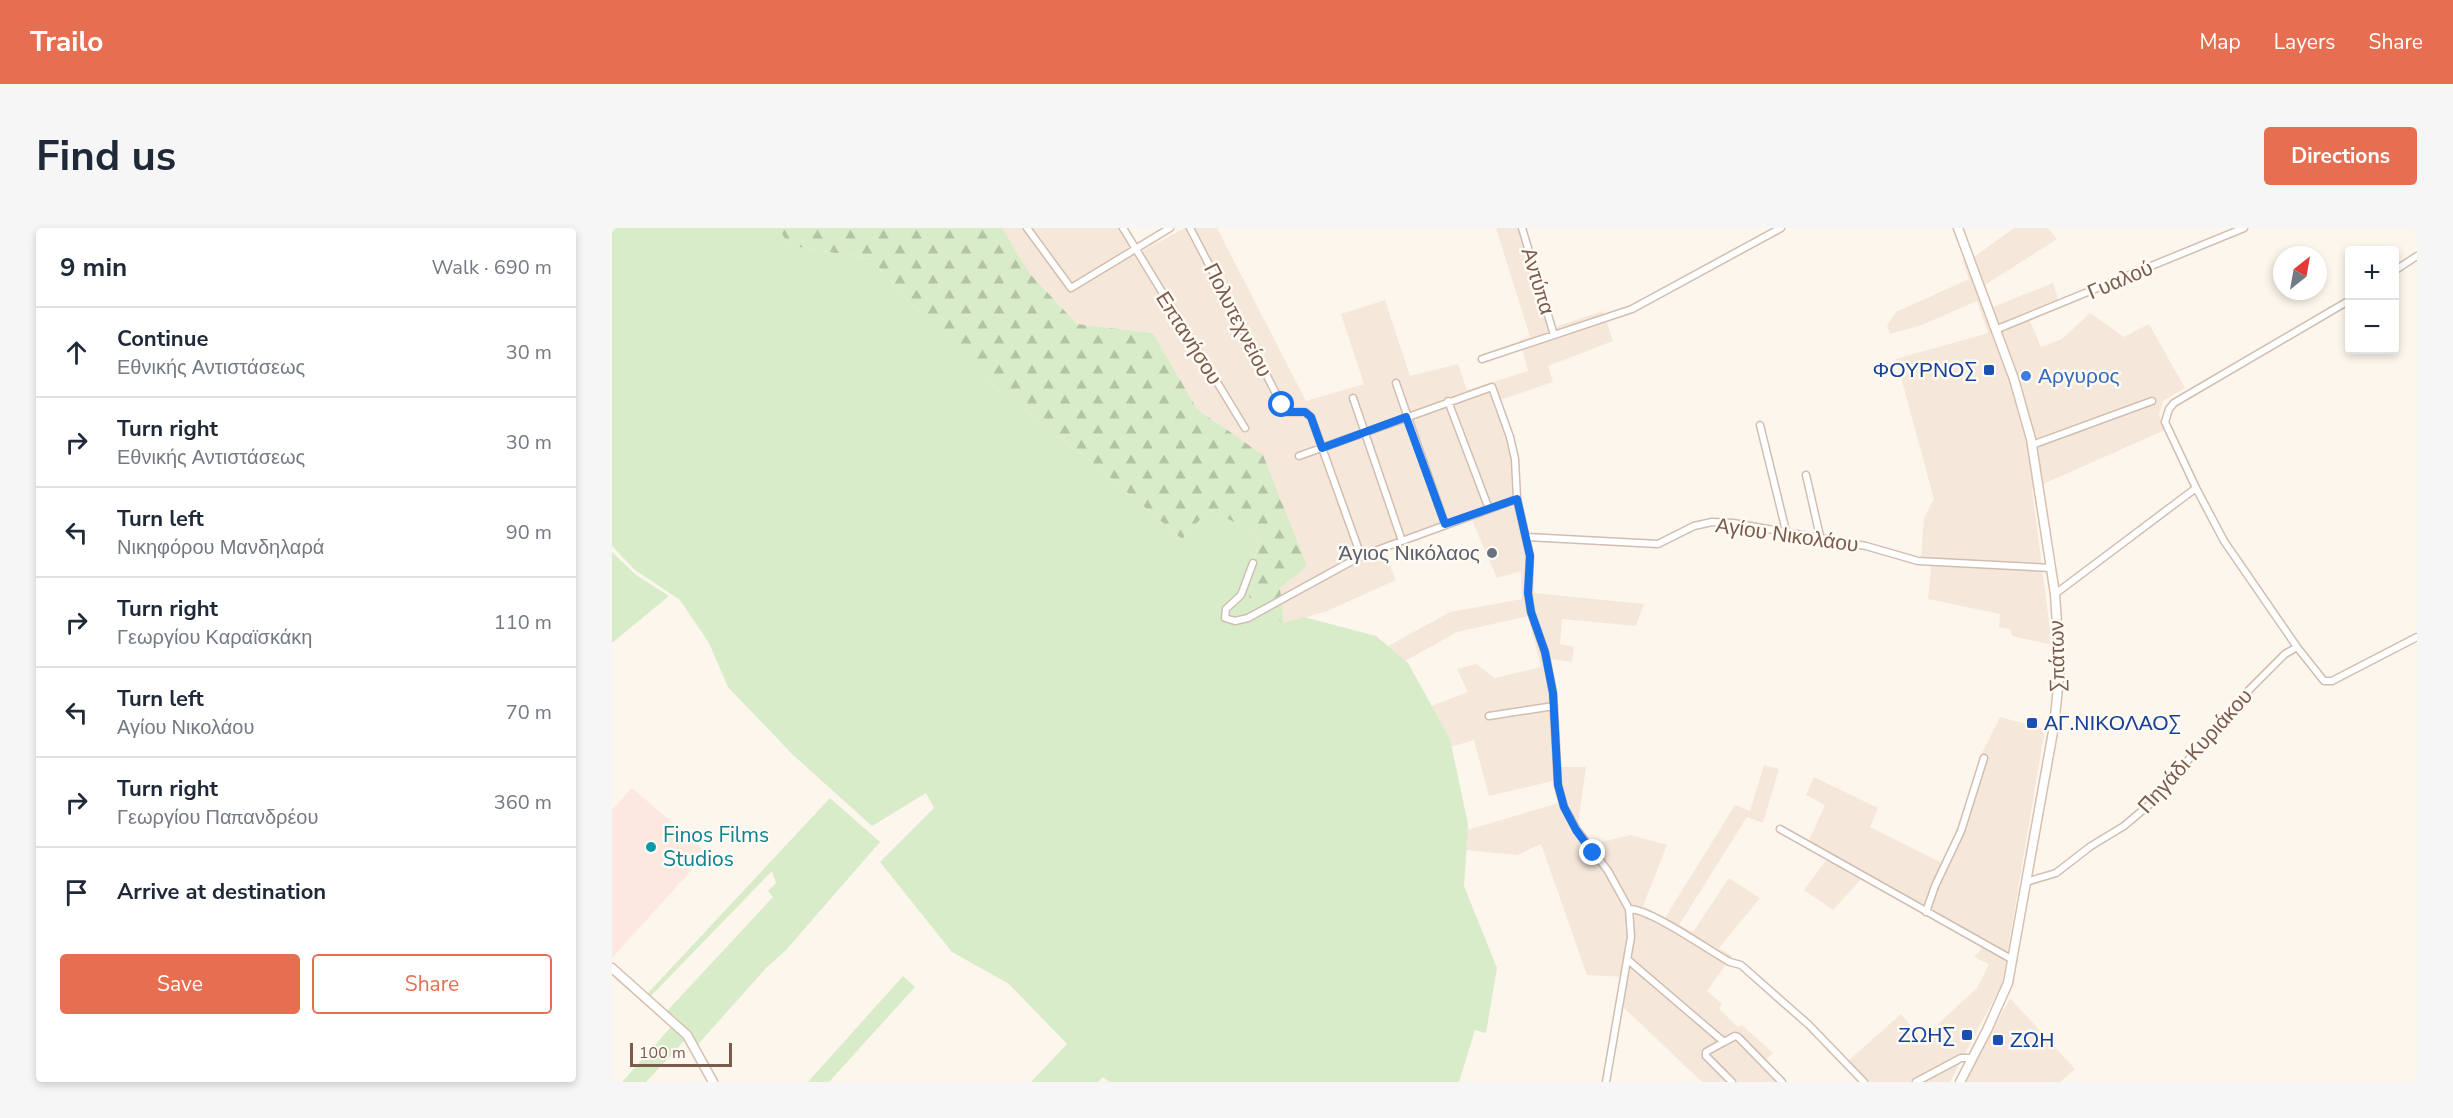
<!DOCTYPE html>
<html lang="en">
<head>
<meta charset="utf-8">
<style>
  :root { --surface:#fff; --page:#f6f6f7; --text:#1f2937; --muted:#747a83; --line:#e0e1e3; --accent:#e76f51 }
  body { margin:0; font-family:"Nunito Sans",sans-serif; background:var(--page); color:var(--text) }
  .controls { position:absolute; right:18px; top:18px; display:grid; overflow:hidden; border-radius:6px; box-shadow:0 3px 9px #0003 }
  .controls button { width:54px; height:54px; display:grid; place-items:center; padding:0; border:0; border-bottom:2px solid var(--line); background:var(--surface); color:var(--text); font:30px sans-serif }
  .compass { position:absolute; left:1661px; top:18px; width:54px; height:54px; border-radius:50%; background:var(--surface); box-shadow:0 3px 9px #0003; rotate:31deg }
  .scale { position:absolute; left:18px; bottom:15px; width:102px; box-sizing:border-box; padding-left:6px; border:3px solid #7a5c4d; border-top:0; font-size:16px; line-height:21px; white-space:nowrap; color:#7a5c4d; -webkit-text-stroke:4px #fffaf3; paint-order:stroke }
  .stop { position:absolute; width:18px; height:18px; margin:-14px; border:4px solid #1a73e8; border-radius:50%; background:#fff }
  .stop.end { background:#1a73e8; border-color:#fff; box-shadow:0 2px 6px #0008 }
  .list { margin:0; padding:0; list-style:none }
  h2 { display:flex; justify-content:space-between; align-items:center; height:78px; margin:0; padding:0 24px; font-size:26px }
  h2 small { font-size:20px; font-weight:400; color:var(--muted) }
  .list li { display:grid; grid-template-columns:39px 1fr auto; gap:18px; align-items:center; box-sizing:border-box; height:90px; padding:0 24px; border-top:2px solid var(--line) }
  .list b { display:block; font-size:22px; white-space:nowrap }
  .list p { margin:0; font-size:20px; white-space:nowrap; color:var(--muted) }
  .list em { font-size:20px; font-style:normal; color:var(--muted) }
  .actions { display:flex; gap:12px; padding:18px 24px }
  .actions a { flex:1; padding:14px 0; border:2px solid var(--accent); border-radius:6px; text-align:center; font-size:21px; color:var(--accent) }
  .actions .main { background:var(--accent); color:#fff }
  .icon { flex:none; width:33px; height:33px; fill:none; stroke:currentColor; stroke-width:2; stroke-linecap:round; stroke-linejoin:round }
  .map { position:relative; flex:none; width:1805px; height:854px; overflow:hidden; border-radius:6px }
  header { display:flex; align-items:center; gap:36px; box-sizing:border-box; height:84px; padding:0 30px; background:var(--accent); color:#fff }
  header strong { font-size:28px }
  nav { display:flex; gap:33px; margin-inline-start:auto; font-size:21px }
  .intro { display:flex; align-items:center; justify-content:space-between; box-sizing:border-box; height:144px; padding:0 36px }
  h1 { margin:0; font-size:42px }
  .button { padding:15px 27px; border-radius:6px; background:var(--accent); color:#fff; font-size:21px; font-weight:700 }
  main { display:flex; gap:36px; padding:0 36px }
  aside { flex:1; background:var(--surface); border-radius:6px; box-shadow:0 3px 9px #0003 }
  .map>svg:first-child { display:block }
</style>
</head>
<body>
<header>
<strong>Trailo</strong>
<nav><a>Map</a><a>Layers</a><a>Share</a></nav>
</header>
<div class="intro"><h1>Find us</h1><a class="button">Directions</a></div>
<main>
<aside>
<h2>9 min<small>Walk · 690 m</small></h2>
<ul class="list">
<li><svg class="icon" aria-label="ahead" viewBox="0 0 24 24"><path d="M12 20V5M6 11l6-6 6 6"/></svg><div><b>Continue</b><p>Εθνικής Αντιστάσεως</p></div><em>30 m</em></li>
<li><svg class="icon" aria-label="right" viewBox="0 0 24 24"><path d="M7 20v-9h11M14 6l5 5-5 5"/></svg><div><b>Turn right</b><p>Εθνικής Αντιστάσεως</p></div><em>30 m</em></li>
<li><svg class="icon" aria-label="left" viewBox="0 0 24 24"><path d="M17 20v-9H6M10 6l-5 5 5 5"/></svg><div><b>Turn left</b><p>Νικηφόρου Μανδηλαρά</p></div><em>90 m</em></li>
<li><svg class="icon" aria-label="right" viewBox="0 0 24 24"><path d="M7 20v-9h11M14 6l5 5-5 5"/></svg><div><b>Turn right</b><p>Γεωργίου Καραϊσκάκη</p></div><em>110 m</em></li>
<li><svg class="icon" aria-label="left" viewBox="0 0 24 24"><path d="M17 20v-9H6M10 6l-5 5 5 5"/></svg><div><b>Turn left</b><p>Αγίου Νικολάου</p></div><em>70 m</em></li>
<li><svg class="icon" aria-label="right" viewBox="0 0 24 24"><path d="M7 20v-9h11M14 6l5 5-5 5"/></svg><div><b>Turn right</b><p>Γεωργίου Παπανδρέου</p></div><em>360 m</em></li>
<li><svg class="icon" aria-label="arrive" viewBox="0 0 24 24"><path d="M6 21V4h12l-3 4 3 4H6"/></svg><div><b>Arrive at destination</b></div></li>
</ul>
<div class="actions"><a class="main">Save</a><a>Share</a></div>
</aside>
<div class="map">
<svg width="1805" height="854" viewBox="0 0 1805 854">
  <defs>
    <pattern id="forest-firs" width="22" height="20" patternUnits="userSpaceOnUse" patternTransform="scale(1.5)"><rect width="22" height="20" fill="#d8ecc9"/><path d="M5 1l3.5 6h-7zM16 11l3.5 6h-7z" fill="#b4c2a5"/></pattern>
  </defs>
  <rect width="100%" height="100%" fill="#fdf6ec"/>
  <!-- residential -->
  <path fill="#f5e8da" d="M390,0H516L530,23L573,0H605L694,173L752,156L729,86L773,72L798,148L846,136L855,162L916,143L908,112L918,109L884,0H912L943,99L991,83L1001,113L936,138L941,154L888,172L902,211L910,271L922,328V365L1032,376L1024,398L950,391L948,416L962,419L960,434L939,431L949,539H974L966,596L980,616L1019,607L1055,617L1031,678L1053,690L1123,577L1138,583L1152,537L1167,541L1151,595L1135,589L1067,697L1081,704L1117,650L1148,670L1107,720L1120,728L1095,763L1110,776L1107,781L1126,799L1130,797L1161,825L1153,833L1175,854H1090L1009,777L1015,749L975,747L929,616L905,627L854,622L855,602L947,575L941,553L877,568L862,512L839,519L838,511L819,478L856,464L845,441L864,436L883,450L929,439L916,388L845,404L793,433L776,418L838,384L910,371L909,343L885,350L859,290L771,322L784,352L715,383L672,396L651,227L585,181L541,105L465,96L418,46Z
    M1402,0H1436L1445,11L1373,57L1381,79L1441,55L1447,74L1416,88L1429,119L1450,111L1478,85L1512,109L1537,96L1573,160L1551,173L1547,187L1553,202L1420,261L1440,417L1400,408L1398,401L1387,399L1388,386L1316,371L1320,330L1309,329L1312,290L1322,271L1284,131L1376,105L1365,73L1310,97L1278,106L1275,97L1284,84L1357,51L1351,33L1362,29Z
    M1388,489L1433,501L1390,756L1338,854H1256L1236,833L1289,786L1310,811L1365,760L1377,736L1362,729L1371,719L1250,650L1221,682L1192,662L1215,631L1194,619L1213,577L1194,567L1202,549L1266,580L1258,599L1330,635L1343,607L1369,527Z
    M1398,770L1463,841L1448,854H1353Z"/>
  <!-- commercial -->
  <path fill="#fde8e0" d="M20,560L95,625L0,730V582Z"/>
  <!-- green -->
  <path fill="#d8ecc9" d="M0,0H167L176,17L259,31L354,136L476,231L570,311L597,282L647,306L637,369L672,395L692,389L764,408L796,435L838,511L856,596L852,658L885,740L874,805L863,802L847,854H497L491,849L486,854H419L455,816L397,756L340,724L268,634L322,580L314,565L260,598L180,526L116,459L97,415L68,372L23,342L0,318Z
    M0,324L24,347L57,368L0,415Z
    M218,570L268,614L174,722L154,740L81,822L73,812L34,854H10L66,791L55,783L161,669L156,663L164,655L160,643L38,769L35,766Z
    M291,748L303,759L217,854H196Z"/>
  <!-- forest -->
  <path fill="url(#forest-firs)" d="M167,0H390L418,46L465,96L541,105L585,181L651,227L695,338L668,360L672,396L637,369L647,306L597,282L570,311L476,231L354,136L259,31L176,17Z"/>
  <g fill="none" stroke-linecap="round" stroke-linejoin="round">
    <defs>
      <path id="street" d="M415,0L459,60L558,0
        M511,0L633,200
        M578,0L670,177L674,184H693L699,189L749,328
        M910,0L942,107
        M1782,43L1805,28
        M1383,102L1632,0
        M870,131L1020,81L1169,0
        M784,155L833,296
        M741,170L790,313
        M836,173L877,281
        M1148,197L1174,303
        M1420,217L1540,173
        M687,228L880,159L898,209L903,231L905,271L918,328L916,365L919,384L933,424L941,465L946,557L952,579L965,602L996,643L1017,681L1019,709L994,854
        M1194,247L1208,308
        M1584,260L1612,313L1685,419L1712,453H1720L1805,409
        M915,309L1046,316L1082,298L1100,294L1121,295L1254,318L1306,333L1439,340
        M641,335L629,367L614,381L613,390L623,393L636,390L749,328L905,271
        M1443,366L1584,260L1553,194L1557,181L1562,175L1738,72
        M877,488L942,478
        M1168,601L1401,732
        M1414,654L1444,645L1479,618L1512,598L1538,576L1637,462L1673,426L1685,419
        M1017,681C1039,681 1096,722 1118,734L1129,737L1197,797L1252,854
        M1314,684L1323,658L1349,603L1372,530
        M1016,732L1112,814L1123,808L1126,809L1170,854
        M1112,814L1094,824V828L1120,854
        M1304,854L1349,830H1361"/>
      <path id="secondary" d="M1346,0L1402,151L1419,211L1443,366L1448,440L1442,498L1396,755L1375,802L1348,854
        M0,740L75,807L101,854"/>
    </defs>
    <!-- street casing -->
    <use href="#street" stroke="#d1beb0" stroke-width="9"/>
    <!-- secondary casing -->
    <use href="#secondary" stroke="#d6c0b0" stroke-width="11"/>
    <!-- street -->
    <use href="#street" stroke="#fff" stroke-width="6"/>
    <!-- secondary -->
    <use href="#secondary" stroke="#fff" stroke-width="8"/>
  </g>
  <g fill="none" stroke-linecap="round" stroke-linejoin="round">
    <!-- route -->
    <path stroke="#1a73e8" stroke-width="8" d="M670,177L674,184H693L699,189L710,220L794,189L833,296L905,271L918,328L916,365L919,384L933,424L941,465L946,557L952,579L964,602L981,625"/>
  </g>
  <!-- markers -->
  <g fill="#1a4fb4" stroke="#fffaf3" stroke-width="2">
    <rect x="1371" y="136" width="12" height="12" rx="3"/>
    <rect x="1414" y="489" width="12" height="12" rx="3"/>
    <rect x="1349" y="801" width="12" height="12" rx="3"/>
    <rect x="1380" y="806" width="12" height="12" rx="3"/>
  </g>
  <circle fill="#3f7fe0" stroke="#fffaf3" stroke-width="2" cx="1414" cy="148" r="6"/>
  <circle fill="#6b7280" stroke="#fffaf3" stroke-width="2" cx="880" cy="325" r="6"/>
  <circle fill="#0f9aa8" stroke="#fffaf3" stroke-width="2" cx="39" cy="619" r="6"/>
  <g text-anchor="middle" stroke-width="5" stroke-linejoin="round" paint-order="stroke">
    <!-- street labels -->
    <g font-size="21" fill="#7a5c4d" stroke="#fffaf3">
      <text transform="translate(1508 52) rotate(-23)" y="7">Γυαλού</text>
      <text transform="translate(926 53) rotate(73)" y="7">Αντύπα</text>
      <text transform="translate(626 92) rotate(63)" y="7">Πολυτεχνείου</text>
      <text transform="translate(577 110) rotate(58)" y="7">Επτανήσου</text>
      <text transform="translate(1175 307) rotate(8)" y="7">Αγίου Νικολάου</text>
      <text transform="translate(1445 428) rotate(-91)" y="7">Σπάτων</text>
      <text transform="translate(1583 523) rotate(-48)" y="7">Πηγάδι Κυριάκου</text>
    </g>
    <!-- transit labels -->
    <g font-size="21" fill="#164399" stroke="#fffaf3" text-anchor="end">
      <text x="1365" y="149">ΦΟΥΡΝΟΣ</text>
      <text x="1432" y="502" text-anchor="start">ΑΓ.ΝΙΚΟΛΑΟΣ</text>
      <text x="1343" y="814">ΖΩΗΣ</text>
      <text x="1398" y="819" text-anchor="start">ΖΩΗ</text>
    </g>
    <!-- shop labels -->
    <g font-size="21" fill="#366cbe" stroke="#fffaf3" text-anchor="start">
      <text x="1426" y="155">Αργυρος</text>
    </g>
    <!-- worship labels -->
    <g font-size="21" fill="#5b616d" stroke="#fffaf3" text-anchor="end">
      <text x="868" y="332">Άγιος Νικόλαος</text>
    </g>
    <!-- culture labels -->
    <g font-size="21" fill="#0d838f" stroke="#fffaf3" text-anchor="start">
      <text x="51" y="614">Finos Films<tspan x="51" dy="24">Studios</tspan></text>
    </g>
  </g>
</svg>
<div class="controls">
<button>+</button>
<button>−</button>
</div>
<svg class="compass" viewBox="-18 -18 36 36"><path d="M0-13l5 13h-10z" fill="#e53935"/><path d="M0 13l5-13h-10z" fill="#747a83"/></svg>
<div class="scale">100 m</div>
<div class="stop" style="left:670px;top:177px"></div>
<div class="stop end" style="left:981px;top:625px"></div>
</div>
</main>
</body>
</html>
